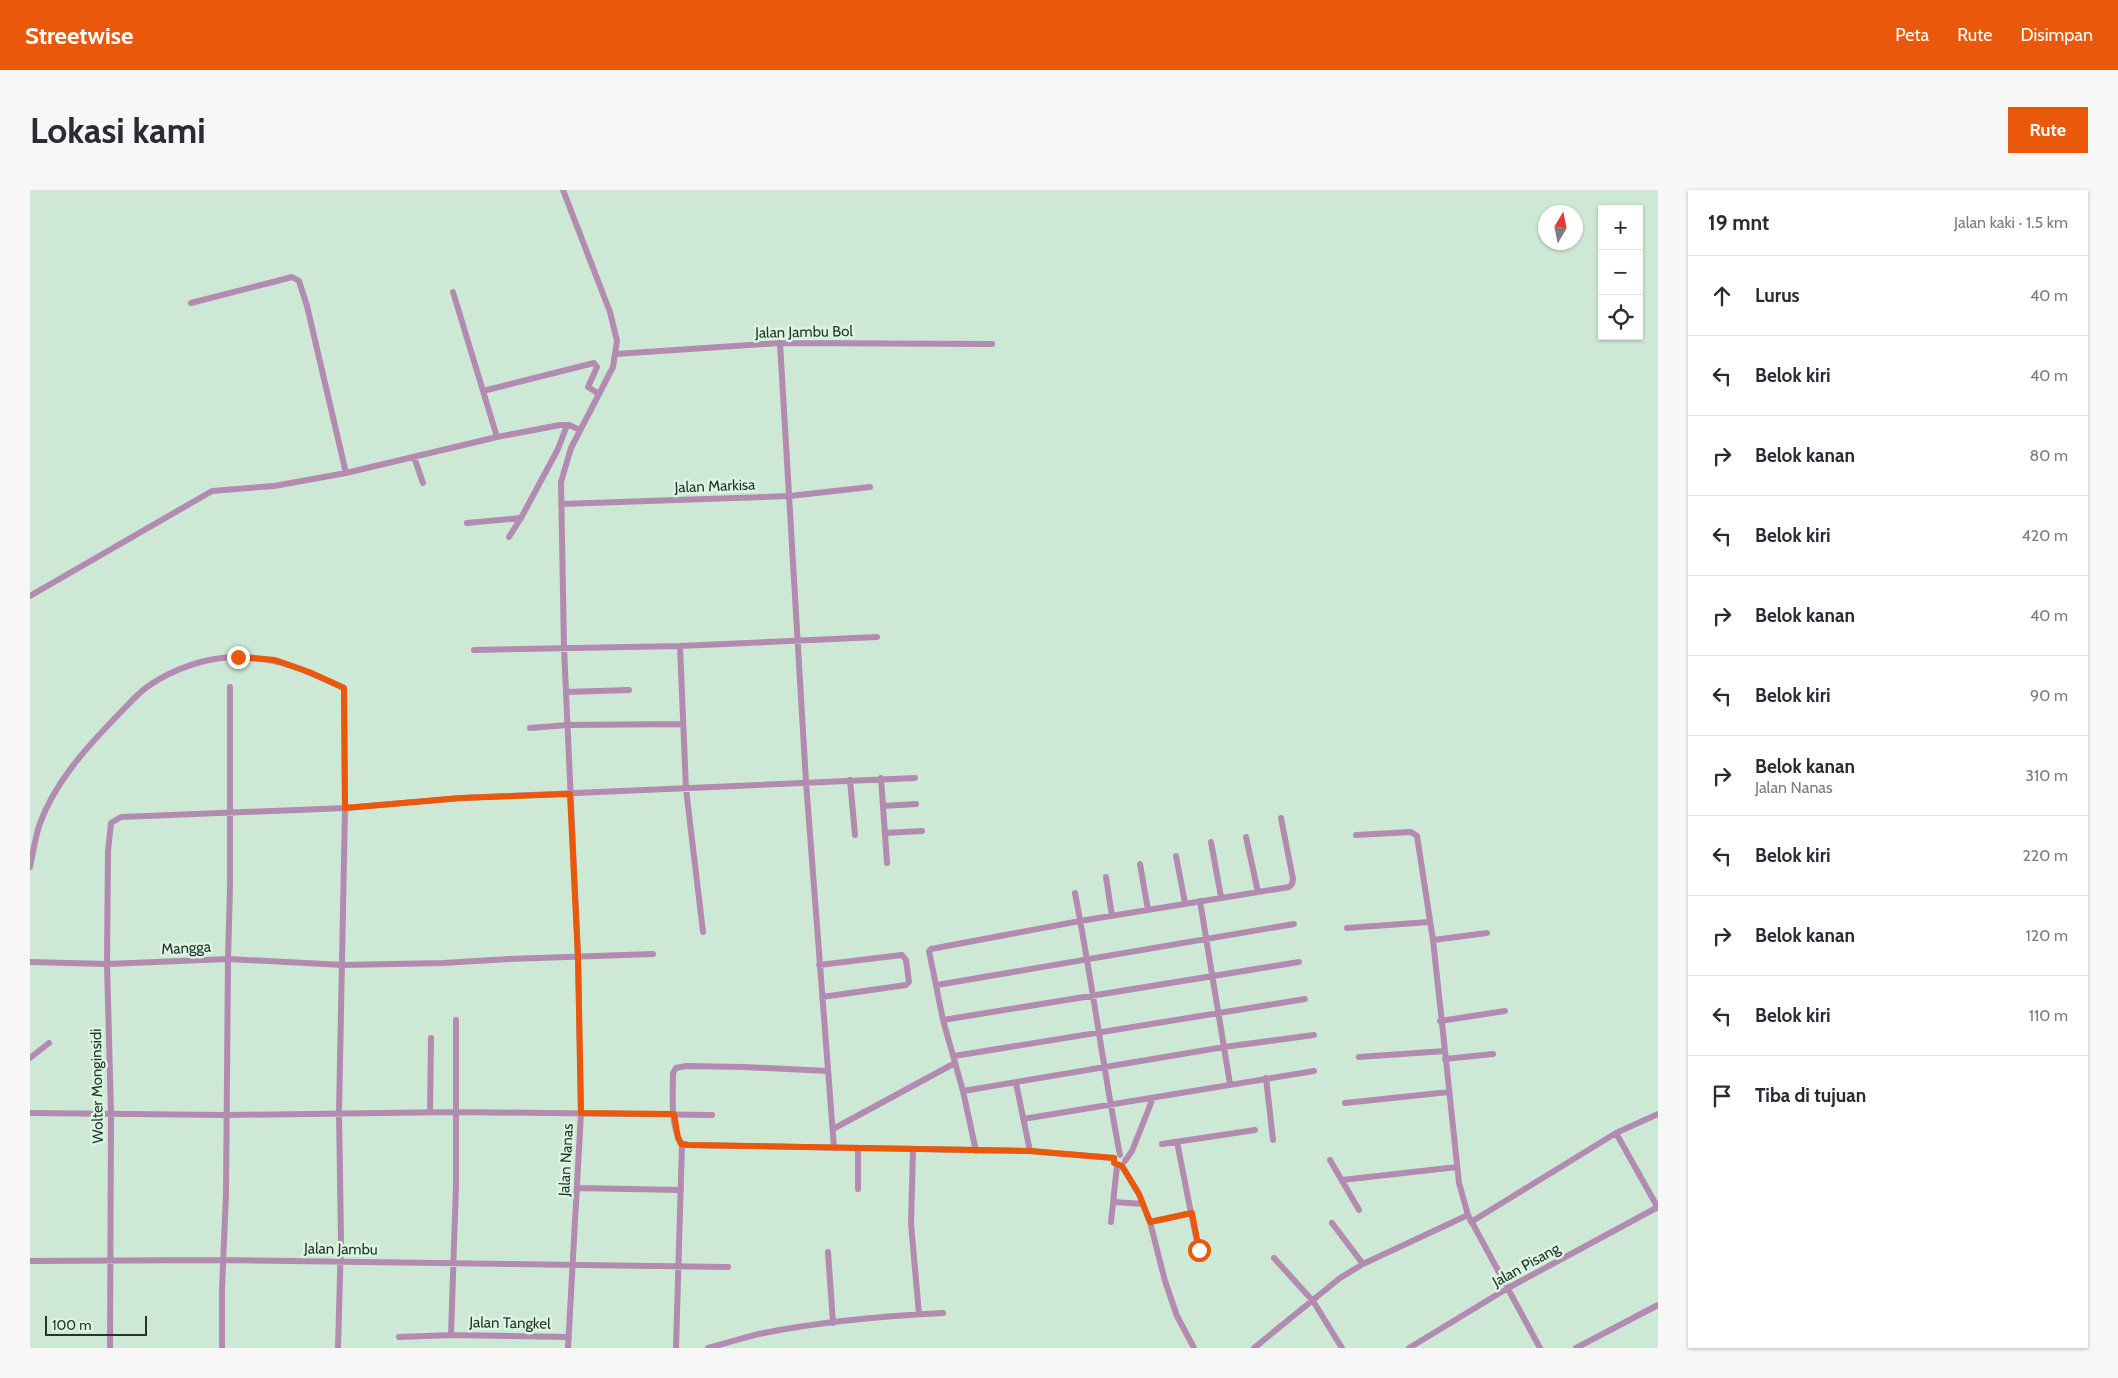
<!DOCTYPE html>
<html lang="id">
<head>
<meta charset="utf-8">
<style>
  :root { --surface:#fff; --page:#f7f7f7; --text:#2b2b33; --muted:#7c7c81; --line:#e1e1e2; --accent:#ea580c }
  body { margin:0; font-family:Cabin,sans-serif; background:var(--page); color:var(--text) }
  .controls { position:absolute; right:15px; top:15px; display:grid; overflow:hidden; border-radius:0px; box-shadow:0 1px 4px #0004 }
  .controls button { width:45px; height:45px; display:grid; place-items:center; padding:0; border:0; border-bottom:1px solid var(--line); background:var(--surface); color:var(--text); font:25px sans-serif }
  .compass { position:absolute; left:1508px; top:15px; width:45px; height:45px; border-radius:50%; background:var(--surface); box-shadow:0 1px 4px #0004; rotate:10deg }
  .scale { position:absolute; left:15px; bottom:12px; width:102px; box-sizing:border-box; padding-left:5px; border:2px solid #28332b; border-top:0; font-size:14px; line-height:18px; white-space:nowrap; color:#28332b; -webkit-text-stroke:4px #daf6e2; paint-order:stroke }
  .stop { position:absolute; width:15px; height:15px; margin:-11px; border:4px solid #ea580c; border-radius:50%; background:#fff }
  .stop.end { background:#ea580c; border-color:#fff; box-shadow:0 1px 5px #0008 }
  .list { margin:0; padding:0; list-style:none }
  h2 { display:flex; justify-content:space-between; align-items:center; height:65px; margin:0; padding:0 20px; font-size:21px }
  h2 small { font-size:16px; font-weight:400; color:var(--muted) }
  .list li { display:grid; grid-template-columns:32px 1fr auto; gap:15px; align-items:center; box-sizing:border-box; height:80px; padding:0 20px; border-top:1px solid var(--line) }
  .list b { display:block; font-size:19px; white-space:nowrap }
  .list p { margin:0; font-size:16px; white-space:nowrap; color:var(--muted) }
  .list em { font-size:16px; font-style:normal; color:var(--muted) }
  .icon { flex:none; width:28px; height:28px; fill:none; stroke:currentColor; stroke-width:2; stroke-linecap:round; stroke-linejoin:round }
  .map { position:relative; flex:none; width:1628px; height:1158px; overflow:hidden; border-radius:0px }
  header { display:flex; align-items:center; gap:30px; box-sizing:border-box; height:70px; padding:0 25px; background:var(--accent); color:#fff }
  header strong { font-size:24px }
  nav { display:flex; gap:28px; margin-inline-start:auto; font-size:18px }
  .intro { display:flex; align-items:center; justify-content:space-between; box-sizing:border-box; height:120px; padding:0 30px }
  h1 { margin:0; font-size:35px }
  .button { padding:12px 22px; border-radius:0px; background:var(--accent); color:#fff; font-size:18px; font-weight:700 }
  main { display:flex; gap:30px; padding:0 30px }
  aside { flex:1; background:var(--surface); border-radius:0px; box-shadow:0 1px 4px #0004 }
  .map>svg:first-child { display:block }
</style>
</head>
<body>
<header>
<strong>Streetwise</strong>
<nav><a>Peta</a><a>Rute</a><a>Disimpan</a></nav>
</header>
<div class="intro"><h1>Lokasi kami</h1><a class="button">Rute</a></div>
<main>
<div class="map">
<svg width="1628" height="1158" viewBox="0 0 1628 1158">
  <rect width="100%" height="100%" fill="#cde9d5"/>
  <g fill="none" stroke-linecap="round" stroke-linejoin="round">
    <!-- street -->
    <path stroke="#b38bb1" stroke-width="6" d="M533,0L580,122L587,151L583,177L541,258L531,292L534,458L548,767L551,923L538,1158
      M423,102L467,247
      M161,113L262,87L269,91L277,116L316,283
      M750,153L776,592L804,958
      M586,164L750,153L962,154
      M453,201L564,173L567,177L558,197L569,204
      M384,267L393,293
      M531,314L760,306L840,297
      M437,333L491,328L528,259L537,235
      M479,347L491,328
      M0,406L182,301L244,296L316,283L467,247L530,235H539L550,240
      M650,456L656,599L673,742
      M444,460L650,456L847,447
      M536,502L599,500
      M500,538L537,535L653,534
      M851,588L857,673
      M820,590L825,645
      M853,616L886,614
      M1251,628L1263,689L1262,694L1259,697L1050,731L901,759L899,761L913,830L933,901L1194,857L1284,845
      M855,643L892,641
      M1326,645L1381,642L1387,646L1403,750L1415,861
      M1216,647L1228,702
      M1181,652L1191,707
      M1146,666L1155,713
      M1110,674L1118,720
      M0,677C3,663 5,649 9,636C24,593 56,558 87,526C97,516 106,505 117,497C142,479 179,466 210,467C251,468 277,481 314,498L315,618L309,923L311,1050L308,1158
      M1076,687L1082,726
      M1045,703C1062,790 1073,878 1090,965
      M1170,711L1200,894
      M1317,738L1399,732
      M1403,750L1457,743
      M0,772L77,774L198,769L313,775L413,773L479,769L623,764
      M789,775L872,765L876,770L879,792L876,795L792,807
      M907,795L1264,734
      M913,830L1269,772
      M1410,831L1475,821
      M924,866L1275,809
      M1329,867L1415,861L1429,993L1438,1025L1510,1158
      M0,868L19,853
      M1415,869L1463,864
      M798,881L714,877L656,876L646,878L643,883C643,905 640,934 651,953L658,955L1000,961L1084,968
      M1236,888L1243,950
      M986,893L1000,961
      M933,901L946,961
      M1315,913L1419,902
      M0,923L197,925L425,922L682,925
      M400,923L401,848
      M993,929L1284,881
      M803,939L925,873
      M1586,943L1628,1018
      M1147,952L1161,1023
      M1132,954L1225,940
      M828,958V999
      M883,960L881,1034L889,1124
      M1300,970L1329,1020
      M1095,971L1102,961L1123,908
      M1092,976L1109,1004L1120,1032L1135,1091L1147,1126L1164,1158
      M1312,990L1427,977
      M547,998L651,1000
      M1084,1012L1113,1014
      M1081,1032L1087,976
      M1120,1032L1161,1023L1169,1060
      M1441,1032L1586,943L1628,924
      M1302,1033L1333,1074
      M798,1062L803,1133
      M1244,1068L1283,1111L1312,1158
      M0,1071L192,1070L698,1077
      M421,1145L426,995V830
      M369,1147L421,1145L539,1147
      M80,1158L81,923L77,774L78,661L81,633L91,627L315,618L431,608L885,588
      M192,1158V1099L196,1004L198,769L200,697V497
      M646,1158L652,954
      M678,1158C697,1153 715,1147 734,1143C793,1131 854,1126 913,1123
      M1224,1158L1310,1088L1333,1074L1438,1025
      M1379,1158L1478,1098L1628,1017
      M1546,1158L1628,1115"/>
  </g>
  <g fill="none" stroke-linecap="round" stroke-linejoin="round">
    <!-- route -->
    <path stroke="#ea580c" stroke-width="6" d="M208,467L245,470L279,482L314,498L315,618L431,608L540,604L548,767L551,923L644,924L648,948L651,954L658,955L1000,961L1084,968V973L1092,976L1109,1004L1120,1032L1162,1023L1169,1060"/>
  </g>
  <g text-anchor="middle" stroke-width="5" stroke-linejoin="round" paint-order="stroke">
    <!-- street labels -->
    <g font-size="15" fill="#28332b" stroke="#daf6e2">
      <text transform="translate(774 142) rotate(-1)" y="5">Jalan Jambu Bol</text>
      <text transform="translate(685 296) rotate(-2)" y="5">Jalan Markisa</text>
      <text transform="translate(156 758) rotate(-3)" y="5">Mangga</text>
      <text transform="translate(67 896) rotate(-91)" y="5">Wolter Monginsidi</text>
      <text transform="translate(536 970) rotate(-87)" y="5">Jalan Nanas</text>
      <text transform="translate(311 1059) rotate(1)" y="5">Jalan Jambu</text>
      <text transform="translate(1496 1075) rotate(-29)" y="5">Jalan Pisang</text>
      <text transform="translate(480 1133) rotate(1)" y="5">Jalan Tangkel</text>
    </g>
  </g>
</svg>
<div class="controls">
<button>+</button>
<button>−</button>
<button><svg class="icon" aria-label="locate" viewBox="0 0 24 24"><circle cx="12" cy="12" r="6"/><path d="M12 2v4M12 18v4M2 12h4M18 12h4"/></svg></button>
</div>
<svg class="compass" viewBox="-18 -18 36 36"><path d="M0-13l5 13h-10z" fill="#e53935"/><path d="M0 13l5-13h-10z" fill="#7c7c81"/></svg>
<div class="scale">100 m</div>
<div class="stop" style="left:1169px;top:1060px"></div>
<div class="stop end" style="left:208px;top:467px"></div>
</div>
<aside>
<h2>19 mnt<small>Jalan kaki · 1.5 km</small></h2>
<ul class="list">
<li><svg class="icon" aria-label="ahead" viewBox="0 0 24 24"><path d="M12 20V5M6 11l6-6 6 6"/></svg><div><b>Lurus</b></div><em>40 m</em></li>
<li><svg class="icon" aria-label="left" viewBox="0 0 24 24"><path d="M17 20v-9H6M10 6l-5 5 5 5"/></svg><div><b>Belok kiri</b></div><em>40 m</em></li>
<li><svg class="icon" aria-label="right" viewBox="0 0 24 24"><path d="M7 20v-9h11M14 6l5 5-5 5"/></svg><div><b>Belok kanan</b></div><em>80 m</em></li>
<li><svg class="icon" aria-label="left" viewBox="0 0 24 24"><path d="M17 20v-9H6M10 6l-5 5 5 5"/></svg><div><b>Belok kiri</b></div><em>420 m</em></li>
<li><svg class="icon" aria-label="right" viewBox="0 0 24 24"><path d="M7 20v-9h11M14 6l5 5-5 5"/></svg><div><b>Belok kanan</b></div><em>40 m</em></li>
<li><svg class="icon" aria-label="left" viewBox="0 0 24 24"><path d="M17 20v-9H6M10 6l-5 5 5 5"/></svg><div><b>Belok kiri</b></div><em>90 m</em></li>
<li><svg class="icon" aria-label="right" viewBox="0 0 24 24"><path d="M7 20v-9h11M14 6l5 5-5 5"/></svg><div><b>Belok kanan</b><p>Jalan Nanas</p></div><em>310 m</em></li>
<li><svg class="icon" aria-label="left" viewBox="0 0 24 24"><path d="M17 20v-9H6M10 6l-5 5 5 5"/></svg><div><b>Belok kiri</b></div><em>220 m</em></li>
<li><svg class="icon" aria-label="right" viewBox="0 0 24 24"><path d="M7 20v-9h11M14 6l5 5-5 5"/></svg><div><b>Belok kanan</b></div><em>120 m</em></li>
<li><svg class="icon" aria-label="left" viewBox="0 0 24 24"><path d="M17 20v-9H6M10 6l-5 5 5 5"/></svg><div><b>Belok kiri</b></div><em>110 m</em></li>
<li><svg class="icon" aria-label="arrive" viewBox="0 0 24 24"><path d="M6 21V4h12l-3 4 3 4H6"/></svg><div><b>Tiba di tujuan</b></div></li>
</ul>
</aside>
</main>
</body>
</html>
